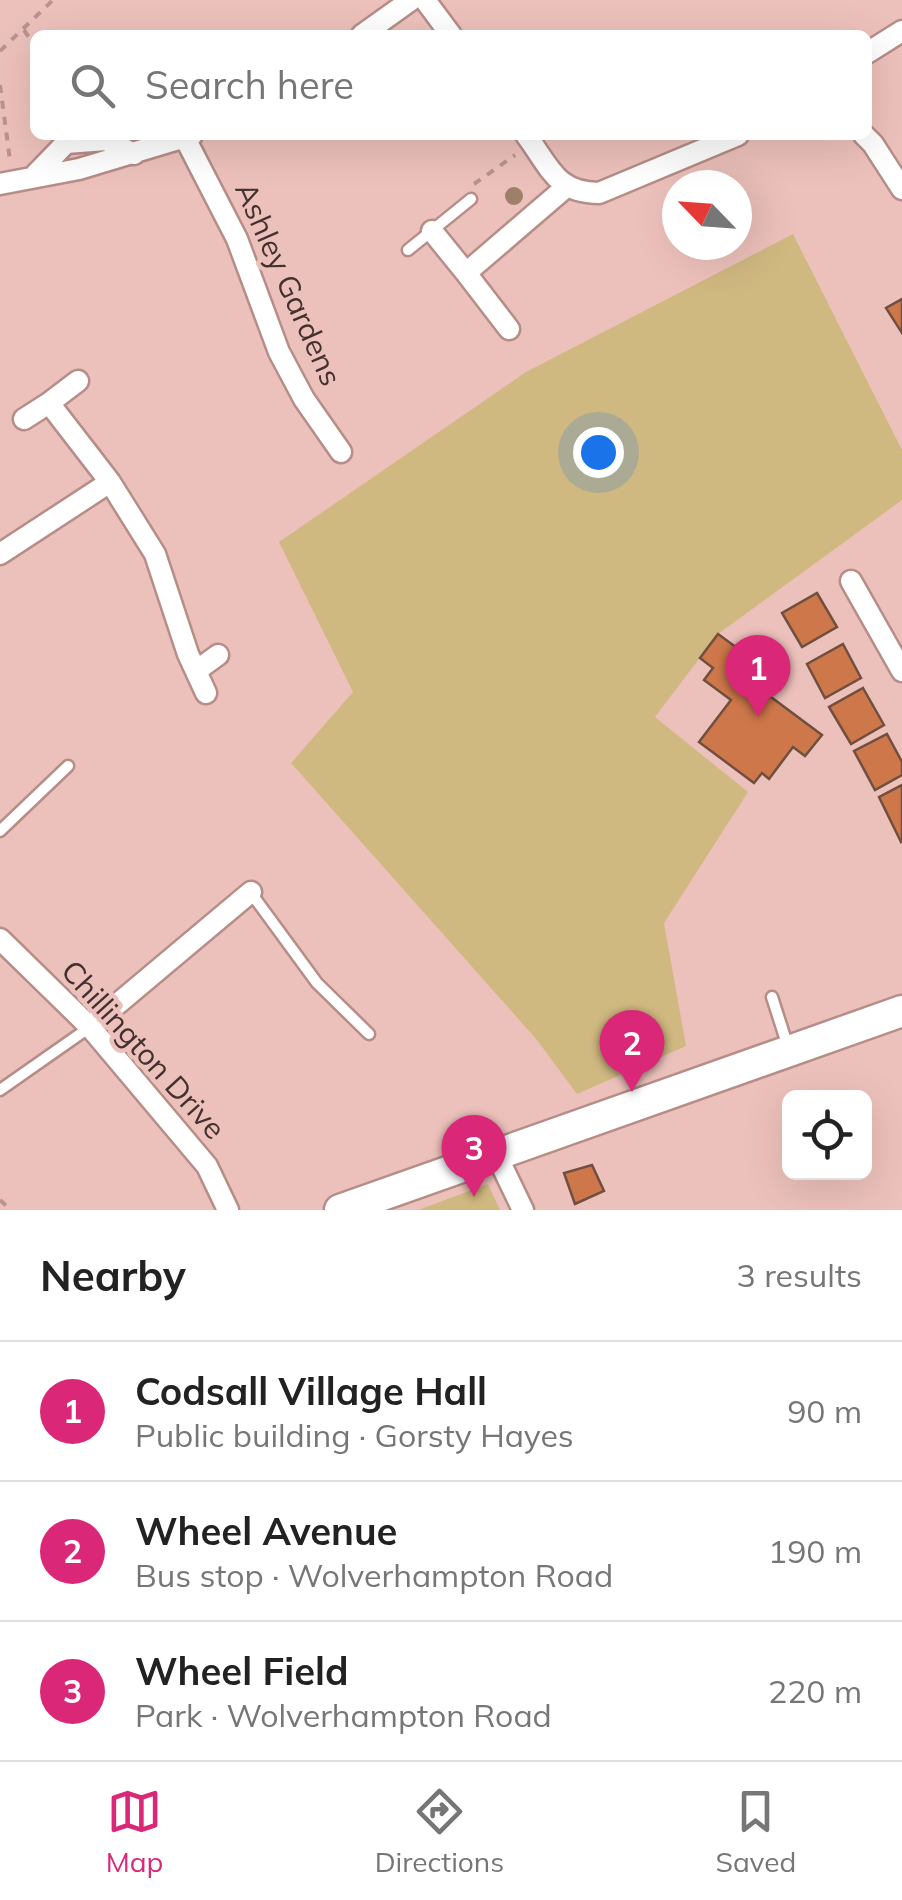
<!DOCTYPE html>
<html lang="en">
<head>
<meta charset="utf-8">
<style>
  :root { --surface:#fff; --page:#f2f2f2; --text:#222; --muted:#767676; --line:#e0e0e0; --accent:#db2777 }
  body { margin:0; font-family:Mulish,sans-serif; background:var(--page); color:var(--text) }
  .controls { position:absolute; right:30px; bottom:30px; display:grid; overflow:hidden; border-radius:15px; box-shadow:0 10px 40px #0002 }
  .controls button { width:90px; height:90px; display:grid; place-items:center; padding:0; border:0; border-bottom:2px solid var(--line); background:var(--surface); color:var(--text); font:50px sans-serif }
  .compass { position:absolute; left:662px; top:170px; width:90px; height:90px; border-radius:50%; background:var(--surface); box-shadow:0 10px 40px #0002; rotate:295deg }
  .you { position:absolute; left:598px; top:452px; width:35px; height:35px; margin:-25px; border:8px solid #fff; border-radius:50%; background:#1a73e8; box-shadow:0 0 0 15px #1a73e833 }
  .badge { display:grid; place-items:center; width:65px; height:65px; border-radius:50%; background:var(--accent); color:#fff; font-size:32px; font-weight:700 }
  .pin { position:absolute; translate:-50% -82px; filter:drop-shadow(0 2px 5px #0008) }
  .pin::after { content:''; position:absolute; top:52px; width:35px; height:30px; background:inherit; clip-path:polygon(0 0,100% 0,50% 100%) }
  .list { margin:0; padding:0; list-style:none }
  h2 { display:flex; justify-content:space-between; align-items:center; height:130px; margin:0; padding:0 40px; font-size:42px }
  h2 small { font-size:32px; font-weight:400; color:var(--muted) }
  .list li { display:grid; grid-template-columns:65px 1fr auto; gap:30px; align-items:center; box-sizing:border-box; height:140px; padding:0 40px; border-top:2px solid var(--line) }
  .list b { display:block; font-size:38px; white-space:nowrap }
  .list p { margin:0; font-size:32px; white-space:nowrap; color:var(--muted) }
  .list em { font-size:32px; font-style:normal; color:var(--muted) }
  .icon { flex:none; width:55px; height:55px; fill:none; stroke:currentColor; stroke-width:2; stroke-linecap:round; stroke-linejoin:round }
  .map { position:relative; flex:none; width:902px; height:1210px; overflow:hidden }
  .search { position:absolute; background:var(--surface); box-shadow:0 10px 40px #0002; left:30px; right:30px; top:30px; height:110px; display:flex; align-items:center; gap:25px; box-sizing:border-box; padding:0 35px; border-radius:15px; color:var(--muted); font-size:38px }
  .sheet { height:550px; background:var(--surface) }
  nav { display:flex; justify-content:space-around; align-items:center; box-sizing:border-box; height:140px; border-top:2px solid var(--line); background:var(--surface); font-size:28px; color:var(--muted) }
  nav a { display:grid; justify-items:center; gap:5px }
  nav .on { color:var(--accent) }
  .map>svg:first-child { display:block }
</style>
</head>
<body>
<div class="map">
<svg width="902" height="1210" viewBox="0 0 902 1210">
  <rect width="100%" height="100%" fill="#edc1bb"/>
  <!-- green -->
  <path fill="#d0b881" d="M793,234L902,450V500L718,634L655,717L748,792L664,923L686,1046L577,1094L537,1040L291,763L353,692L279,542L526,372Z
    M488,1184L500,1210H418Z"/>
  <!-- building -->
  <path fill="#ce774a" stroke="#704f3f" stroke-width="2.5" d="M902,299V333L886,308Z
    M817,593L837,627L802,647L782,613Z
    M718,634L759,664L748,680L822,735L805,756L793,747L769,779L762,773L754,783L699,742L731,700L704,680L713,668L700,658Z
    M843,644L861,678L825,698L807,664Z
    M863,688L884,725L851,744L829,707Z
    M887,734L902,762V775L875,790L854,751Z
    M902,785V841L901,842L879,797Z
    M592,1165L604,1191L575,1204L564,1173Z"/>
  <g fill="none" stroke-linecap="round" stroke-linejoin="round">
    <defs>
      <path id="lane" d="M408,250L471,199
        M0,831L68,766
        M251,893L317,983L369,1034
        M772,997L789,1050
        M0,1090L90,1027"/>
      <path id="street" d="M425,0L451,35
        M362,35L411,0
        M867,53L902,31
        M526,135C550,167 556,193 599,193L738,135
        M864,135L873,144L902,189
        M185,138L237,239L279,352L304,399L341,452
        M35,175L66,143L106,140L134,154
        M0,184L79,169L192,135
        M432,231L466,273L565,188
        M466,273L509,329
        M49,403L78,381
        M24,419L49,403L110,482L155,554L188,654L206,693
        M0,554L110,482
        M851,581L902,671
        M196,671L218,655
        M0,939L90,1027L207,1166L228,1210
        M90,1027L251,892
        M497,1156L523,1210"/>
      <path id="secondary" d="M340,1210L902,1011"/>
    </defs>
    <!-- lane casing -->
    <use href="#lane" stroke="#b68d87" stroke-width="15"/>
    <!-- street casing -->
    <use href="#street" stroke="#b68d87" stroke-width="25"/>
    <!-- secondary casing -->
    <use href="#secondary" stroke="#b68d87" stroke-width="35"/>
    <!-- path -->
    <path stroke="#b8948f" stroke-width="4" stroke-dasharray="8 8" stroke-linecap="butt" d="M24,30L35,46
      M0,51L53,0
      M0,85L10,160
      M474,184L515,155
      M0,1200L11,1210"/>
    <!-- lane -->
    <use href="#lane" stroke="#fff" stroke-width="10"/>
    <!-- street -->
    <use href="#street" stroke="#fff" stroke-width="20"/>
    <!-- secondary -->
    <use href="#secondary" stroke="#fff" stroke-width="30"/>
  </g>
  <!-- trees -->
  <circle fill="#9d8067" cx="514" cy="196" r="9"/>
  <g text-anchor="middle" stroke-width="9" stroke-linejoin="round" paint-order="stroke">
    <!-- street labels -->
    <g font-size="30" fill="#42312f" stroke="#edc1bb">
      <text transform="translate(288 284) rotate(66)" y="10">Ashley Gardens</text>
      <text transform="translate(143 1050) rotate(48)" y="10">Chillington Drive</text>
    </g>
  </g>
</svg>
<div class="controls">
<button><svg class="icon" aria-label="locate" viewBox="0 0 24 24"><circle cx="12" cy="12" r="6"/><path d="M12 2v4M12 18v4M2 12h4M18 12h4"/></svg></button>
</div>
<svg class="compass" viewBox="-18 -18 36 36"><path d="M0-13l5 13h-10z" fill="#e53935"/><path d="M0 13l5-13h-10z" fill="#767676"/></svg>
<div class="you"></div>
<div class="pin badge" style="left:758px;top:717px">1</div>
<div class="pin badge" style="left:632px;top:1092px">2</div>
<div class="pin badge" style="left:474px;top:1197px">3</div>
<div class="search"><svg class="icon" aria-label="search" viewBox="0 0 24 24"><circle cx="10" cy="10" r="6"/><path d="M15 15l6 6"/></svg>Search here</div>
</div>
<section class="sheet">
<h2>Nearby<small>3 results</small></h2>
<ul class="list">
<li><span class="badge">1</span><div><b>Codsall Village Hall</b><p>Public building · Gorsty Hayes</p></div><em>90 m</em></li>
<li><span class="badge">2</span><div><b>Wheel Avenue</b><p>Bus stop · Wolverhampton Road</p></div><em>190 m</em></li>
<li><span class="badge">3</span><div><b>Wheel Field</b><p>Park · Wolverhampton Road</p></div><em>220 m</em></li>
</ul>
</section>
<nav>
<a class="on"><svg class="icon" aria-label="map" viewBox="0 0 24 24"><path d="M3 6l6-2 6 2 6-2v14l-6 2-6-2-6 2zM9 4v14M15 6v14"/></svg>Map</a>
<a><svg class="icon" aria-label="directions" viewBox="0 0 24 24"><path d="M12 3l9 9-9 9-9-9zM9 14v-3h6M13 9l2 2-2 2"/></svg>Directions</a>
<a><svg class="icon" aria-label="saved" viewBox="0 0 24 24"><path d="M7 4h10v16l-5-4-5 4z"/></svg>Saved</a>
</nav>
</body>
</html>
